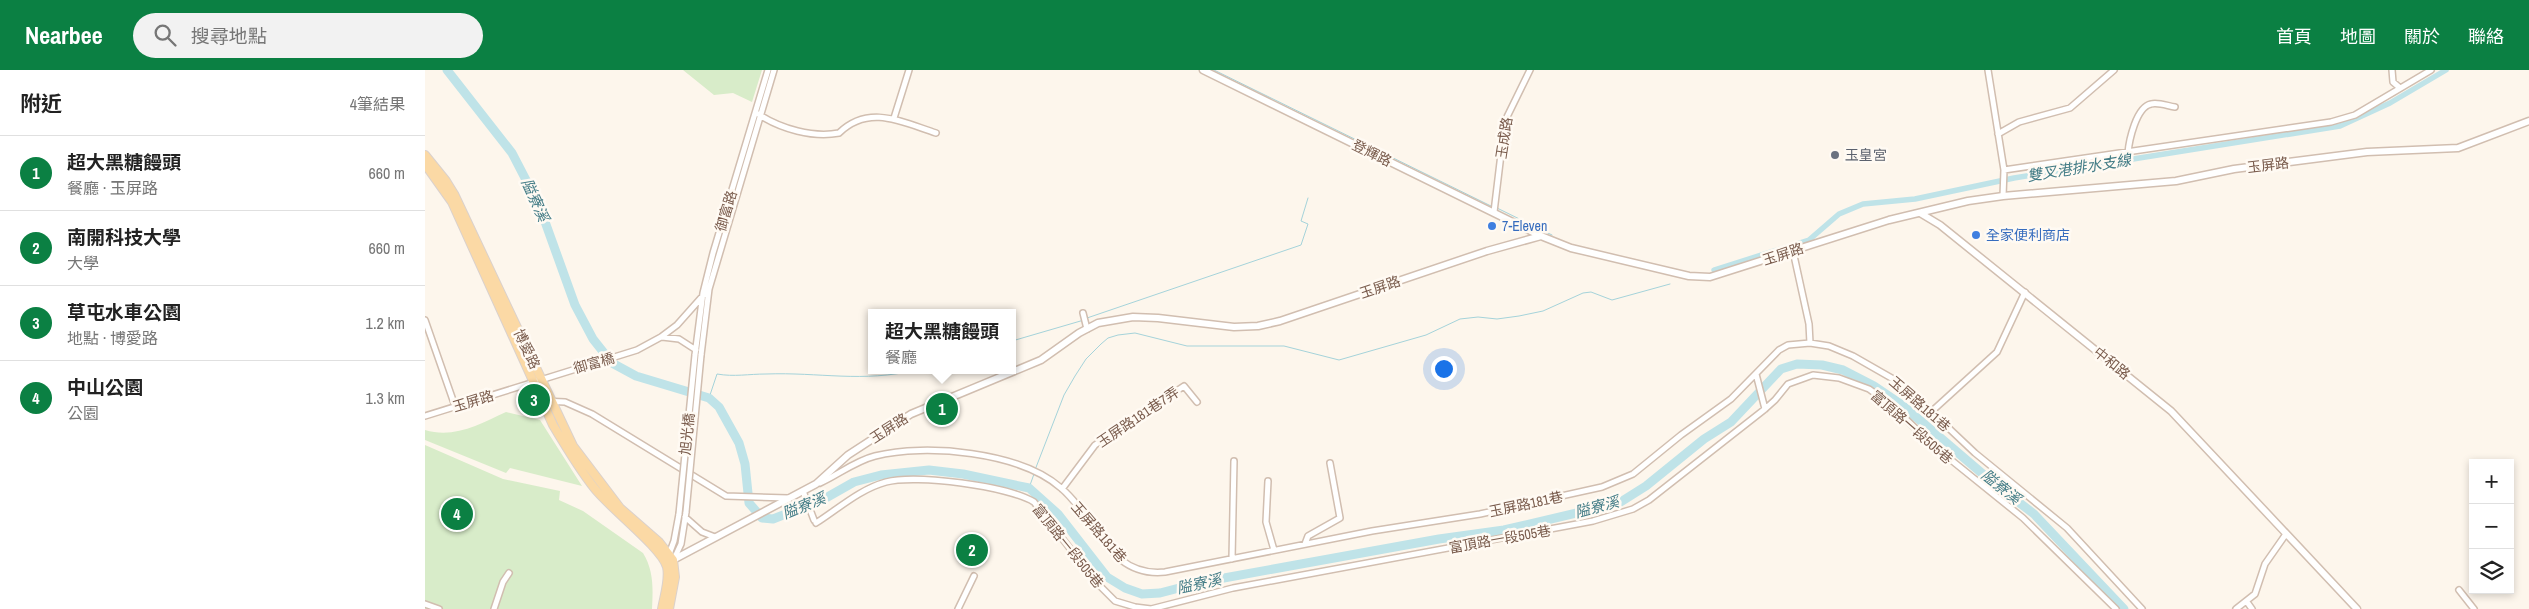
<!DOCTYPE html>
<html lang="zh-TW">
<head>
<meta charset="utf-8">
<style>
  :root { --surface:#fff; --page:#f2f2f2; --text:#222; --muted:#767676; --line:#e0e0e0; --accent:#0b8043 }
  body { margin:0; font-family:"Archivo Narrow","Noto Sans TC",sans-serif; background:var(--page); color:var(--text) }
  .controls { position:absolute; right:15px; bottom:15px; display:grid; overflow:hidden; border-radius:0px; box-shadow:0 2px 8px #0003 }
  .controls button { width:45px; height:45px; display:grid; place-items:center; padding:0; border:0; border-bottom:1px solid var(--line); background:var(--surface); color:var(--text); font:25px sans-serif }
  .you { position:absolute; left:1018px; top:298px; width:18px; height:18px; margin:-12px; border:4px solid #fff; border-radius:50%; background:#1a73e8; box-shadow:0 0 0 8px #1a73e833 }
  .badge { display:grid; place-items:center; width:32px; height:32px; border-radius:50%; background:var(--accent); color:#fff; font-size:16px; font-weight:700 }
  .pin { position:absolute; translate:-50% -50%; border:2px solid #fff; box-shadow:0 1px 5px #0006 }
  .popup { position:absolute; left:443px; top:239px; width:148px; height:65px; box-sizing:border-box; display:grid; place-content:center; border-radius:0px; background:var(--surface); filter:drop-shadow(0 1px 4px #0005); font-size:16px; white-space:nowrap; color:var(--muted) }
  .popup b { font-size:19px; color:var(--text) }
  .popup::after { content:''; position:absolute; left:50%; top:100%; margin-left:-10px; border:10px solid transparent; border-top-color:var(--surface) }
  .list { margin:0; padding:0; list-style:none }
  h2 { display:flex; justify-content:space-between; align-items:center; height:65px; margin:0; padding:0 20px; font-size:21px }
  h2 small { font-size:16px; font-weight:400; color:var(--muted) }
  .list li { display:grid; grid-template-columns:32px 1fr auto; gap:15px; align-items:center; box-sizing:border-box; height:75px; padding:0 20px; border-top:1px solid var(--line) }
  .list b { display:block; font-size:19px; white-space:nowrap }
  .list p { margin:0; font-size:16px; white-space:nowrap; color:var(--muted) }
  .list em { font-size:16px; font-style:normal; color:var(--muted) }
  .icon { flex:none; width:28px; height:28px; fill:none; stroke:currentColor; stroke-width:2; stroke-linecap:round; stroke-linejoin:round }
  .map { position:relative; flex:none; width:2104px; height:539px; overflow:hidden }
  header { display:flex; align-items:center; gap:30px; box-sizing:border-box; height:70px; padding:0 25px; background:var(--accent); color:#fff }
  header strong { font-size:24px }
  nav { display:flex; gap:28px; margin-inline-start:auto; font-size:18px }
  .search { width:350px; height:45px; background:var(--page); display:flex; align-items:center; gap:12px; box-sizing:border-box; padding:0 18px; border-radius:28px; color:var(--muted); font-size:19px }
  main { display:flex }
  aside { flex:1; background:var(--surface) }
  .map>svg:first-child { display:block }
</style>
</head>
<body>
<header>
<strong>Nearbee</strong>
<div class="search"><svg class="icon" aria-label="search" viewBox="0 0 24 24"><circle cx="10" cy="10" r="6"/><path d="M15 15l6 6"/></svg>搜尋地點</div>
<nav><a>首頁</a><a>地圖</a><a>關於</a><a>聯絡</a></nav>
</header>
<main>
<aside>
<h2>附近<small>4筆結果</small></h2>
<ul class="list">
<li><span class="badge">1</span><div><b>超大黑糖饅頭</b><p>餐廳 · 玉屏路</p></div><em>660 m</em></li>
<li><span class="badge">2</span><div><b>南開科技大學</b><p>大學</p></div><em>660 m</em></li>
<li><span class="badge">3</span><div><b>草屯水車公園</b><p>地點 · 博愛路</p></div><em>1.2 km</em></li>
<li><span class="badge">4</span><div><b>中山公園</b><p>公園</p></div><em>1.3 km</em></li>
</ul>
</aside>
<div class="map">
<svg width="2104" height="539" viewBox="0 0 2104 539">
  <rect width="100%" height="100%" fill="#fdf6ec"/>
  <!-- green -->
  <path fill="#d8ecc9" d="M258,0H337L327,32L308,23L289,25Z
    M81,342L115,350L157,416L85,398L81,403L0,370V360C29,369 55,354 81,342Z
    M0,375L78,409L135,421L134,430L158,441L218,483C229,501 228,519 227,539H0Z"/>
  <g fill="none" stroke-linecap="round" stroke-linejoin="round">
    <!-- stream -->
    <path stroke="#a5d3da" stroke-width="1" d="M789,0L1068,137
      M1072,138L1127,165
      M662,248L876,175L883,154L876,151L883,128
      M587,271L659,250
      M284,328L292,304C309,307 324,304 341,304C394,302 438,313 491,300
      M610,400L639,325L650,306L661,289L676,274L683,268L693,265L710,263L762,276H859L914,290L1001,265L1035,249L1053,247L1072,249L1094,246L1118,241L1158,223L1166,222L1187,230L1245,214
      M604,418L609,404"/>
    <!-- canal -->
    <path stroke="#bfe3e8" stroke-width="5.5" d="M1289,200L1384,170L1414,144L1438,134L1490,129L1589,108L1915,56L1965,33L2021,0"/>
    <!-- river -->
    <path stroke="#bfe3e8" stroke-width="9" d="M22,0L87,83L114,135L150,235L168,269L187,293L211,306L284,328L294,337L314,373L320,394L324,433L337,448L348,449L399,429L429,412L456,405L504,400L538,404L604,418L633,444L682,507L700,518L717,524L735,523L777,512L1014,469L1079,460L1194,433L1221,416L1279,369L1306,352L1356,299L1372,294L1397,295L1418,300L1449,316L1477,335L1566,411L1609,444L1699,539"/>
    <defs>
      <path id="minor" d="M1563,0L1579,100
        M1967,0L1968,12L1975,18
        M333,44C356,59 388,68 414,63C444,34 477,52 511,63
        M469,48L484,0
        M1573,64L1594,52L1645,38L1689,0
        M1703,83C1704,71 1711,37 1726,34C1733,32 1743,36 1750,37
        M1578,126L1579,100L1906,52L1930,45L2006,0
        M1069,142L1080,51L1105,0
        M1368,181L1384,254L1385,273
        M658,243L662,259
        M0,250L30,336
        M237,267L254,269L271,280
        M270,285L278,223L288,183L343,0
        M276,285L284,219L349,0
        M1331,304L1340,339
        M118,331L140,332L167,344L301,426L363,428
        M1506,342L1572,282L1600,222
        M0,346L212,280L236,267L252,255L284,219
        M843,411L841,452L849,480
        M395,413C413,405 430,391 450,386C501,373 595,382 636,418C672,448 683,508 740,502L947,461L1055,444L1177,417L1208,404L1256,365L1306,329L1354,280L1363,275L1385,273L1404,276L1428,286L1477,314L1550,383L1642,458L1717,539
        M637,419L670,375L759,316L772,332
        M378,421L389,450
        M260,447L277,462L290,467
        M391,453C413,439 435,419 461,412C491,404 583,416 609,432L671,512L690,531L710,537L726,539L808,518L1168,451L1208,439L1224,430L1340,339L1350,330L1363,314L1388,305L1414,308L1444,319L1466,335L1510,377L1598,448L1691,539
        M880,474L883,466L915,448L905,393
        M243,487L249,471L254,444
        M249,489L256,474L261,442
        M807,489L809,391
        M2034,520L2049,539
        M1822,532L1827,539
        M0,534L14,539
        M69,539L78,512L84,503
        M533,539L549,506
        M1811,539L1830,524L1840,494L1861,464"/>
      <path id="tertiary" d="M778,0L1116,166
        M1495,143L1515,155L1746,341L1932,539
        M246,491L391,414L423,385L486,344L616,290L654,263L673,253L708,247L733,248L809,257L833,256L855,251L1062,181L1116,166L1146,178L1264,206L1285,207L1464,150L1543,131L1578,126L1751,111L1809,99L1942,82L2033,78L2104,51"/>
      <path id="primary" d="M0,85L21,111L29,124L148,376L195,438L234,472L248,490L250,507L244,539
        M0,94L27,132L128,355C141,377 154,399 170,419C186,439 237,478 242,497C245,510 239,527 237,539"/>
    </defs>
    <!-- minor casing -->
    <use href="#minor" stroke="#d1beb0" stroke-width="8"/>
    <!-- tertiary casing -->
    <use href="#tertiary" stroke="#d1beb0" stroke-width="9"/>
    <!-- primary casing -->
    <use href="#primary" stroke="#dad1cd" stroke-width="10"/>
    <!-- minor -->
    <use href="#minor" stroke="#fff" stroke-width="5"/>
    <!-- tertiary -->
    <use href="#tertiary" stroke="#fff" stroke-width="6"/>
    <!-- primary -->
    <use href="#primary" stroke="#fbd9a5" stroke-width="8"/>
    <defs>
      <path id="minor-bridge" d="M261,442L276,285
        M254,444L270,285"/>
    </defs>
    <!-- minor-bridge casing -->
    <use href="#minor-bridge" stroke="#d1beb0" stroke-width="8" stroke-linecap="butt"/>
    <!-- minor-bridge -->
    <use href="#minor-bridge" stroke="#fff" stroke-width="5"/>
  </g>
  <!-- markers -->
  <circle fill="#6b7280" stroke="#fffaf3" stroke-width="2" cx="1410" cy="85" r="5"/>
  <g fill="#3f7fe0" stroke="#fffaf3" stroke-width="2">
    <circle cx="1067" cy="156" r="5"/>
    <circle cx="1551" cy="165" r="5"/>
  </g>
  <g text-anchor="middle" stroke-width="5" stroke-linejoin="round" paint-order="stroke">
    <!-- street labels -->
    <g font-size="14" fill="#7a5c4d" stroke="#fffaf3">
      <text transform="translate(1079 68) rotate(-81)" y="5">玉成路</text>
      <text transform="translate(947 83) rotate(26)" y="5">登輝路</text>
      <text transform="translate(1843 95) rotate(-7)" y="5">玉屏路</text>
      <text transform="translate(301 141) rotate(-73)" y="5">御富路</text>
      <text transform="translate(1358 184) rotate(-18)" y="5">玉屏路</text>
      <text transform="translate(955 217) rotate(-19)" y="5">玉屏路</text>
      <text transform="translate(102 279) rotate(65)" y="5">博愛路</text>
      <text transform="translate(169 293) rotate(-16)" y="5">御富橋</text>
      <text transform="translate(1687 293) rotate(39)" y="5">中和路</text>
      <text transform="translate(48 331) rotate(-17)" y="5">玉屏路</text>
      <text transform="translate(1495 334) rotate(41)" y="5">玉屏路181巷</text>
      <text transform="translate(713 347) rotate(-34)" y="5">玉屏路181巷7弄</text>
      <text transform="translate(1487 357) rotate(41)" y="5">富頂路一段505巷</text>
      <text transform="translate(464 358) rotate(-33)" y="5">玉屏路</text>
      <text transform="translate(262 364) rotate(-84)" y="5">旭光橋</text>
      <text transform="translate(1101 434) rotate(-12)" y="5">玉屏路181巷</text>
      <text transform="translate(674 462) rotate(49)" y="5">玉屏路181巷</text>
      <text transform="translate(1075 469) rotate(-10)" y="5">富頂路一段505巷</text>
      <text transform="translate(643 476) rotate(51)" y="5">富頂路一段505巷</text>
    </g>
    <!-- worship labels -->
    <g font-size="14" fill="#5b616d" stroke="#fffaf3" text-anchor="start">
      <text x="1420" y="90">玉皇宮</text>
    </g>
    <!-- shop labels -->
    <g font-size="14" fill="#366cbe" stroke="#fffaf3" text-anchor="start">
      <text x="1077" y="161">7-Eleven</text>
      <text x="1561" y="170">全家便利商店</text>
    </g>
    <!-- water labels -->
    <g font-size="15" font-style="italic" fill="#437c86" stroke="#fffaf3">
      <text transform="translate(1654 98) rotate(-9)" y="5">雙叉港排水支線</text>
      <text transform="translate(110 130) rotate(66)" y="5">隘寮溪</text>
      <text transform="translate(1576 417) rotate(39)" y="5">隘寮溪</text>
      <text transform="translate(379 436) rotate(-22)" y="5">隘寮溪</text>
      <text transform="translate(1172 437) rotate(-15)" y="5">隘寮溪</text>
      <text transform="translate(774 514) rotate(-12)" y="5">隘寮溪</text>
    </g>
  </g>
</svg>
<div class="controls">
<button>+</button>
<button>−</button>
<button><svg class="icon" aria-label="layers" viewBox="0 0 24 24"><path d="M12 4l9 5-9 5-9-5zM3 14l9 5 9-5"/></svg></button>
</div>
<div class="you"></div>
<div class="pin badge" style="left:517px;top:339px">1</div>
<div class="popup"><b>超大黑糖饅頭</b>餐廳</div>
<div class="pin badge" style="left:547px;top:480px">2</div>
<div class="pin badge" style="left:109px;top:330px">3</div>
<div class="pin badge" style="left:32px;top:444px">4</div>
</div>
</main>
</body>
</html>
